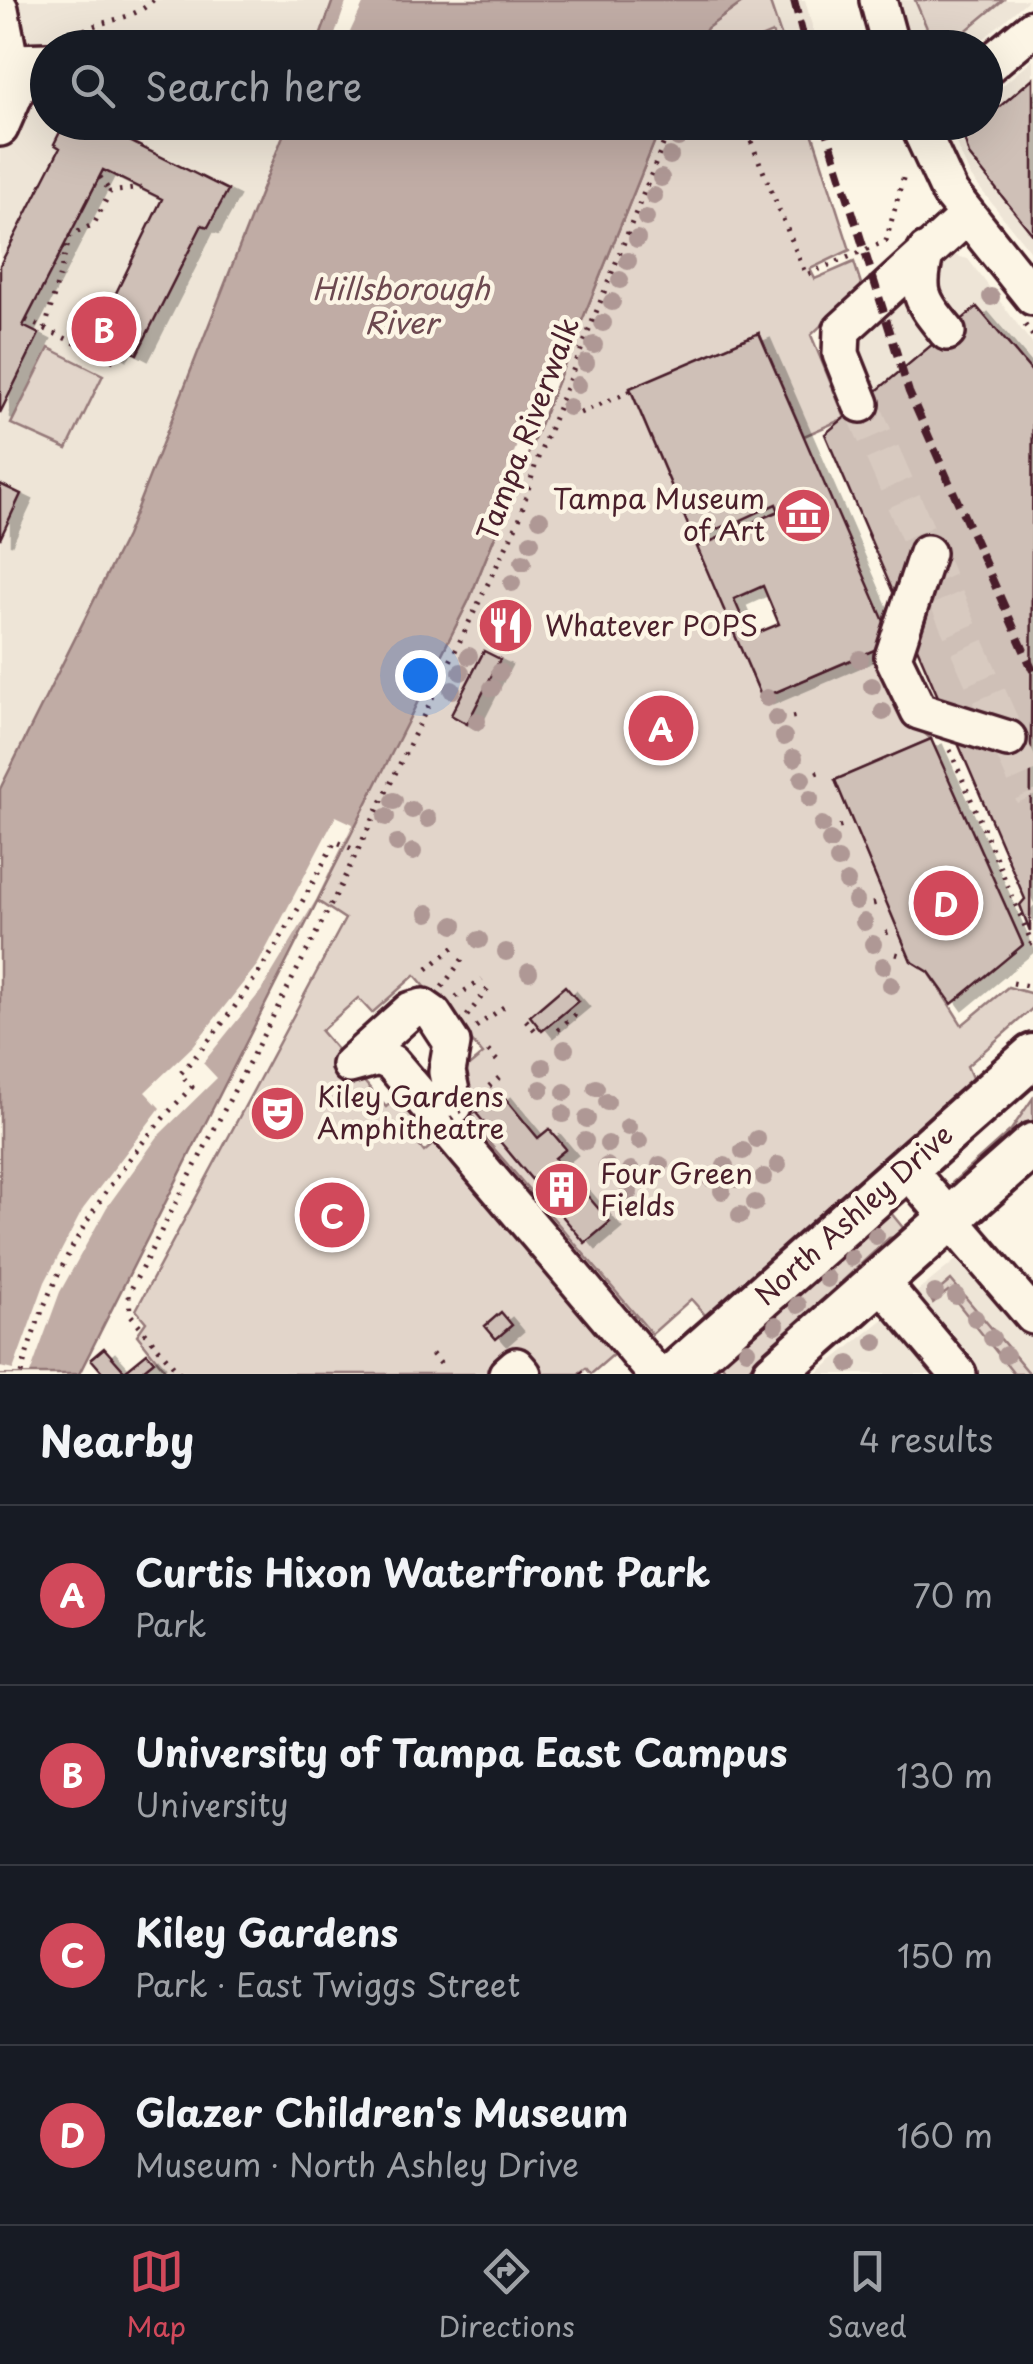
<!DOCTYPE html>
<html lang="en">
<head>
<meta charset="utf-8">
<style>
  :root { --surface:#171b24; --page:#20242c; --text:#f1f3f6; --muted:#9ea1a6; --line:#363941; --accent:#d1495b }
  body { margin:0; font-family:"Playpen Sans",sans-serif; background:var(--page); color:var(--text) }
  .you { position:absolute; left:420px; top:675px; width:35px; height:35px; margin:-25px; border:8px solid #fff; border-radius:50%; background:#1a73e8; box-shadow:0 0 0 15px #1a73e833 }
  .badge { display:grid; place-items:center; width:65px; height:65px; border-radius:50%; background:var(--accent); color:#fff; font-size:32px; font-weight:700 }
  .pin { position:absolute; translate:-50% -50%; border:5px solid #fff; box-shadow:0 2px 10px #0006 }
  .list { margin:0; padding:0; list-style:none }
  h2 { display:flex; justify-content:space-between; align-items:center; height:130px; margin:0; padding:0 40px; font-size:42px }
  h2 small { font-size:32px; font-weight:400; color:var(--muted) }
  .list li { display:grid; grid-template-columns:65px 1fr auto; gap:30px; align-items:center; box-sizing:border-box; height:180px; padding:0 40px; border-top:2px solid var(--line) }
  .list b { display:block; font-size:38px; white-space:nowrap }
  .list p { margin:0; font-size:32px; white-space:nowrap; color:var(--muted) }
  .list em { font-size:32px; font-style:normal; color:var(--muted) }
  .icon { flex:none; width:55px; height:55px; fill:none; stroke:currentColor; stroke-width:2; stroke-linecap:round; stroke-linejoin:round }
  .map { position:relative; flex:none; width:1033px; height:1374px; overflow:hidden }
  .search { position:absolute; background:var(--surface); box-shadow:0 10px 40px #0002; left:30px; right:30px; top:30px; height:110px; display:flex; align-items:center; gap:25px; box-sizing:border-box; padding:0 35px; border-radius:55px; color:var(--muted); font-size:38px }
  .sheet { height:850px; background:var(--surface) }
  nav { display:flex; justify-content:space-around; align-items:center; box-sizing:border-box; height:140px; border-top:2px solid var(--line); background:var(--surface); font-size:28px; color:var(--muted) }
  nav a { display:grid; justify-items:center; gap:5px }
  nav .on { color:var(--accent) }
  .map>svg:first-child { display:block }
</style>
</head>
<body>
<div class="map">
<svg width="1033" height="1374" viewBox="0 0 1033 1374">
  <defs>
    <filter id="shadow"><feDropShadow dx="11" dy="6" stdDeviation="0" flood-color="#0004"/></filter>
  </defs>
  <rect width="100%" height="100%" fill="#fcf5e5"/>
  <filter id="ink" filterUnits="userSpaceOnUse"><feTurbulence type="fractalNoise" baseFrequency=".01" numOctaves="2"/><feDisplacementMap in="SourceGraphic" scale="20" xChannelSelector="R" yChannelSelector="G"/><feConvolveMatrix kernelMatrix="1 2 1 2 8 2 1 2 1" color-interpolation-filters="sRGB"/></filter>
  <g filter="url(#ink)">
    <!-- built -->
    <path fill="#eee5d7" d="M0,0H333L316,47L48,48V122L288,123L126,536L0,788Z
      M746,0H805L818,47L696,48Z
      M898,0H1028L973,48L913,47Z
      M1033,59V255L971,177L955,141L961,123L986,122V100Z
      M949,254L968,259L1033,345V763L855,350L861,324Z
      M961,1256L1033,1340V1374H816Z"/>
    <!-- green -->
    <path fill="#e2d5ca" stroke="#967a7a" stroke-width="2.5" d="M746,0H769L785,47H779L772,33L739,47L696,48L707,28Z
      M915,0H1003L945,48L935,47Z
      M662,123H809L850,250L810,269L815,279L854,262L862,287L811,335L845,418L804,436L759,333L630,389L762,698L876,649L898,710L931,739L835,780L911,961L929,972L962,1025L1008,987L1033,994V1008L967,1066L976,1087L706,1316L691,1299L652,1334L479,1131L460,1084L465,1069L483,1054L415,975L372,1013L358,998L321,1031L386,1107L397,1098L425,1130L414,1139L424,1152L436,1142L614,1354L591,1374L586,1368L578,1374H168L137,1335L146,1322L136,1310L345,919L316,900L469,600Z
      M49,348L103,375L67,449L11,424Z
      M1033,1098V1127L951,1190L952,1183L1011,1130Z
      M891,1213L909,1235L889,1238L743,1374H728L720,1361Z
      M951,1280L1030,1374H1014L948,1291L933,1303L930,1298Z"/>
    <!-- water -->
    <path fill="#c0aca5" stroke="#917474" stroke-width="2.5" d="M333,0H746L707,28L696,47L316,48Z
      M288,123H662L469,600L79,1374H0V789L126,536Z"/>
    <!-- pier -->
    <path fill="#fcf5e5" d="M347,0H365L343,47L332,43Z
      M568,319L579,324L512,492L500,487Z
      M336,816L353,824L316,900L261,991L203,1063L217,1078L159,1135L107,1207L60,1292L30,1374H0V1367L13,1370L45,1282L83,1209L160,1108L145,1092L194,1045L258,964Z"/>
    <!-- building -->
    <path fill="#cfc0b7" stroke="#4a1f2b" stroke-width="2.5" fill-rule="evenodd" filter="url(#shadow)" d="M1033,78V235L969,155L965,141L969,133Z
      M65,122L91,135L97,125L228,190L208,227L202,225L137,354L121,346L116,353L93,340L162,199L103,170L23,326L39,334L0,413V265L60,148L54,144Z
      M977,307L1033,373L1030,931L1020,905L1025,899L825,434Z
      M759,333L893,642L762,698L697,547L728,534L724,526L694,539L630,388ZM776,504L779,511L744,526L741,520ZM763,586L779,624L750,636L734,599Z
      M0,484L21,494L0,539Z
      M501 621a9 9 0 1 1 18 0a9 9 0 1 1-18 0Z
      M484,651L500,659L467,724L451,715Z
      M931,739L1023,945L952,1004L929,972L911,961L835,780Z
      M565,986L578,1001L542,1031L530,1016Z
      M500,1092L538,1138L549,1129L566,1149L555,1158L610,1222L585,1243L476,1113Z
      M501,1312L512,1325L496,1339L485,1326Z
      M104,1348L127,1374H104L91,1359Z
      M147,1353L154,1361L138,1374H130L126,1370Z"/>
    <g fill="none" stroke-linecap="round" stroke-linejoin="round">
      <!-- minor-tunnel -->
      <path stroke="#d8cac0" stroke-width="35" stroke-dasharray="35 18" stroke-linecap="butt" d="M861,404L1033,796"/>
      <defs>
        <path id="minor" d="M878,0L891,48
          M0,9L16,91L0,128
          M13,62L48,61
          M986,67L1033,28
          M917,122L950,193L1033,297
          M926,251C915,293 921,300 947,332
          M861,404L841,354L842,330L967,216
          M927,553L893,657L919,711L1008,739
          M351,1064L411,1010L423,1007L433,1014L452,1043L447,1072L454,1106
          M350,1065L379,1057L392,1063L656,1374
          M907,1169L1033,1316
          M879,1280L958,1374
          M507,1374L516,1366L523,1374"/>
        <path id="major" d="M675,1374L1033,1056
          M774,1374L1033,1145"/>
      </defs>
      <!-- minor casing -->
      <use href="#minor" stroke="#4a1f2b" stroke-width="42"/>
      <!-- major casing -->
      <use href="#major" stroke="#4a1f2b" stroke-width="50"/>
      <!-- path -->
      <path stroke="#4a1f2b" stroke-width="5" stroke-dasharray="2.5 8" stroke-linecap="butt" d="M67,42C91,17 130,25 153,0
        M705,48L708,41L711,48
        M743,122L806,275L886,241L904,175
        M100,177L110,192
        M26,320L114,361L121,346
        M1025,325L1033,336
        M45,329L70,236L94,224L110,192L141,188
        M580,413L631,391
        M792,717L802,715
        M950,750L1032,943L1026,949
        M816,773L825,770
        M839,827L848,825
        M873,904L881,902
        M886,933L894,930
        M896,954L906,957
        M427,969L454,947
        M1013,983L1033,987
        M442,987L464,957
        M456,997L482,979
        M467,1016L489,987
        M526,1020L539,1035
        M476,1027L505,1006
        M558,1030L579,1011
        M488,1051L502,1066
        M481,1093L501,1076
        M432,1354L441,1364
        M581,1372L583,1374
        M21,1374C50,1265 114,1167 192,1087L180,1074C245,1002 291,926 335,841L357,851
        M180,1374L130,1314L129,1293L334,899L519,520L536,463L672,122"/>
      <!-- minor -->
      <use href="#minor" stroke="#fcf5e5" stroke-width="35"/>
      <!-- major -->
      <use href="#major" stroke="#fcf5e5" stroke-width="42"/>
      <!-- rail -->
      <path stroke="#4a1f2b" stroke-width="8" stroke-dasharray="15 8" stroke-linecap="butt" d="M794,0L806,48
        M824,122L909,392L1033,671"/>
      <!-- path-bridge -->
      <path stroke="#4a1f2b" stroke-width="5" stroke-dasharray="2.5 8" stroke-linecap="butt" d="M419,1146L471,1102"/>
    </g>
    <!-- trees -->
    <g fill="#af9895">
      <circle cx="678" cy="138" r="9"/>
      <circle cx="670" cy="156" r="9"/>
      <circle cx="661" cy="178" r="9"/>
      <circle cx="654" cy="196" r="9"/>
      <circle cx="646" cy="218" r="9"/>
      <circle cx="637" cy="239" r="9"/>
      <circle cx="628" cy="261" r="9"/>
      <circle cx="620" cy="280" r="9"/>
      <circle cx="991" cy="297" r="9"/>
      <circle cx="612" cy="302" r="9"/>
      <circle cx="603" cy="323" r="9"/>
      <circle cx="594" cy="345" r="9"/>
      <circle cx="586" cy="363" r="9"/>
      <circle cx="578" cy="385" r="9"/>
      <circle cx="569" cy="407" r="9"/>
      <circle cx="540" cy="519" r="9"/>
      <circle cx="531" cy="542" r="9"/>
      <circle cx="523" cy="562" r="9"/>
      <circle cx="512" cy="583" r="9"/>
      <circle cx="469" cy="656" r="9"/>
      <circle cx="860" cy="659" r="9"/>
      <circle cx="461" cy="672" r="9"/>
      <circle cx="500" cy="672" r="9"/>
      <circle cx="872" cy="686" r="9"/>
      <circle cx="492" cy="688" r="9"/>
      <circle cx="452" cy="690" r="9"/>
      <circle cx="767" cy="698" r="9"/>
      <circle cx="883" cy="712" r="9"/>
      <circle cx="776" cy="718" r="9"/>
      <circle cx="477" cy="721" r="9"/>
      <circle cx="784" cy="737" r="9"/>
      <circle cx="794" cy="758" r="9"/>
      <circle cx="802" cy="779" r="9"/>
      <circle cx="810" cy="799" r="9"/>
      <circle cx="394" cy="801" r="9"/>
      <circle cx="412" cy="810" r="9"/>
      <circle cx="386" cy="817" r="9"/>
      <circle cx="428" cy="819" r="9"/>
      <circle cx="822" cy="825" r="9"/>
      <circle cx="830" cy="841" r="9"/>
      <circle cx="397" cy="843" r="9"/>
      <circle cx="413" cy="852" r="9"/>
      <circle cx="838" cy="860" r="9"/>
      <circle cx="847" cy="882" r="9"/>
      <circle cx="856" cy="901" r="9"/>
      <circle cx="428" cy="913" r="9"/>
      <circle cx="864" cy="922" r="9"/>
      <circle cx="454" cy="925" r="9"/>
      <circle cx="479" cy="940" r="9"/>
      <circle cx="873" cy="944" r="9"/>
      <circle cx="506" cy="952" r="9"/>
      <circle cx="883" cy="966" r="9"/>
      <circle cx="529" cy="972" r="9"/>
      <circle cx="891" cy="985" r="9"/>
      <circle cx="565" cy="1049" r="9"/>
      <circle cx="543" cy="1067" r="9"/>
      <circle cx="596" cy="1088" r="9"/>
      <circle cx="541" cy="1089" r="9"/>
      <circle cx="565" cy="1092" r="9"/>
      <circle cx="607" cy="1102" r="9"/>
      <circle cx="563" cy="1114" r="9"/>
      <circle cx="587" cy="1119" r="9"/>
      <circle cx="628" cy="1127" r="9"/>
      <circle cx="757" cy="1139" r="9"/>
      <circle cx="585" cy="1141" r="9"/>
      <circle cx="639" cy="1141" r="9"/>
      <circle cx="608" cy="1144" r="9"/>
      <circle cx="743" cy="1151" r="9"/>
      <circle cx="660" cy="1165" r="9"/>
      <circle cx="778" cy="1165" r="9"/>
      <circle cx="607" cy="1166" r="9"/>
      <circle cx="725" cy="1166" r="9"/>
      <circle cx="631" cy="1170" r="9"/>
      <circle cx="764" cy="1177" r="9"/>
      <circle cx="710" cy="1178" r="9"/>
      <circle cx="737" cy="1179" r="9"/>
      <circle cx="722" cy="1191" r="9"/>
      <circle cx="629" cy="1192" r="9"/>
      <circle cx="755" cy="1203" r="9"/>
      <circle cx="740" cy="1215" r="9"/>
      <circle cx="876" cy="1236" r="9"/>
      <circle cx="851" cy="1258" r="9"/>
      <circle cx="827" cy="1279" r="9"/>
      <circle cx="935" cy="1293" r="9"/>
      <circle cx="956" cy="1296" r="9"/>
      <circle cx="798" cy="1305" r="9"/>
      <circle cx="975" cy="1318" r="9"/>
      <circle cx="776" cy="1325" r="9"/>
      <circle cx="992" cy="1338" r="9"/>
      <circle cx="875" cy="1342" r="9"/>
      <circle cx="747" cy="1350" r="9"/>
      <circle cx="1006" cy="1355" r="9"/>
      <circle cx="849" cy="1364" r="9"/>
    </g>
  </g>
  <!-- icons -->
  <defs>
    <symbol id="museum-disc" viewBox="-11 -11 22 22"><circle r="9.5" fill="#d1495b" stroke="#fcf5e5"/><path d="M0-6L6-3V-2H-6V-3ZM-5-1h2V3h-2ZM-1-1h2V3h-2ZM3-1h2V3H3ZM-6 4H6V6H-6Z" fill="#fff"/></symbol>
    <symbol id="restaurant-disc" viewBox="-11 -11 22 22"><circle r="9.5" fill="#d1495b" stroke="#fcf5e5"/><path d="M-5-6h1v4h1v-4h1v4h1v-4h1v5L-1.5 .5V6h-2V.5L-5-1ZM5-6V6H3V1.5H1.5Q1.5-4 5-6Z" fill="#fff"/></symbol>
    <symbol id="theatre-disc" viewBox="-11 -11 22 22"><circle r="9.5" fill="#d1495b" stroke="#fcf5e5"/><path d="M-5-5.5Q0-4 5-5.5V0Q5 5 0 6Q-5 5-5 0ZM-3.3-2.5H-1v1.5H-3.3ZM1-2.5H3.3v1.5H1ZM-2.8 1Q0 5.5 2.8 1Z" fill="#fff"/></symbol>
    <symbol id="building-disc" viewBox="-11 -11 22 22"><circle r="9.5" fill="#d1495b" stroke="#fcf5e5"/><path d="M-4-6H4V6H1V3H-1V6H-4ZM-2.5-4.3h1.7v1.8h-1.7ZM.8-4.3h1.7v1.8H.8ZM-2.5-1h1.7V.8h-1.7ZM.8-1h1.7V.8H.8Z" fill="#fff"/></symbol>
  </defs>
  <g fill-rule="evenodd">
    <use href="#museum-disc" x="772" y="484" width="63" height="63"/>
    <use href="#restaurant-disc" x="474" y="594" width="63" height="63"/>
    <use href="#theatre-disc" x="246" y="1082" width="63" height="63"/>
    <use href="#building-disc" x="530" y="1158" width="63" height="63"/>
  </g>
  <g text-anchor="middle" stroke-width="9" stroke-linejoin="round" paint-order="stroke">
    <!-- street labels -->
    <g font-size="28" fill="#4a1f2b" stroke="#fcf5e5">
      <text transform="translate(528 429) rotate(-69)" y="10">Tampa Riverwalk</text>
      <text transform="translate(854 1215) rotate(-42)" y="10">North Ashley Drive</text>
    </g>
    <!-- poi labels -->
    <g font-size="28" fill="#4a1f2b" stroke="#fcf5e5" text-anchor="start">
      <text x="765" y="509" text-anchor="end">Tampa Museum<tspan x="765" dy="32">of Art</tspan></text>
      <text x="545" y="636">Whatever POPS</text>
      <text x="317" y="1107">Kiley Gardens<tspan x="317" dy="32">Amphitheatre</tspan></text>
      <text x="600" y="1184">Four Green<tspan x="600" dy="32">Fields</tspan></text>
    </g>
    <!-- water labels -->
    <g font-size="30" font-style="italic" fill="#6d4950" stroke="#fcf5e5">
      <text x="401" y="300">Hillsborough<tspan x="401" dy="34">River</tspan></text>
    </g>
  </g>
</svg>
<div class="you"></div>
<div class="pin badge" style="left:661px;top:728px">A</div>
<div class="pin badge" style="left:104px;top:329px">B</div>
<div class="pin badge" style="left:332px;top:1215px">C</div>
<div class="pin badge" style="left:946px;top:903px">D</div>
<div class="search"><svg class="icon" aria-label="search" viewBox="0 0 24 24"><circle cx="10" cy="10" r="6"/><path d="M15 15l6 6"/></svg>Search here</div>
</div>
<section class="sheet">
<h2>Nearby<small>4 results</small></h2>
<ul class="list">
<li><span class="badge">A</span><div><b>Curtis Hixon Waterfront Park</b><p>Park</p></div><em>70 m</em></li>
<li><span class="badge">B</span><div><b>University of Tampa East Campus</b><p>University</p></div><em>130 m</em></li>
<li><span class="badge">C</span><div><b>Kiley Gardens</b><p>Park · East Twiggs Street</p></div><em>150 m</em></li>
<li><span class="badge">D</span><div><b>Glazer Children's Museum</b><p>Museum · North Ashley Drive</p></div><em>160 m</em></li>
</ul>
</section>
<nav>
<a class="on"><svg class="icon" aria-label="map" viewBox="0 0 24 24"><path d="M3 6l6-2 6 2 6-2v14l-6 2-6-2-6 2zM9 4v14M15 6v14"/></svg>Map</a>
<a><svg class="icon" aria-label="directions" viewBox="0 0 24 24"><path d="M12 3l9 9-9 9-9-9zM9 14v-3h6M13 9l2 2-2 2"/></svg>Directions</a>
<a><svg class="icon" aria-label="saved" viewBox="0 0 24 24"><path d="M7 4h10v16l-5-4-5 4z"/></svg>Saved</a>
</nav>
</body>
</html>
